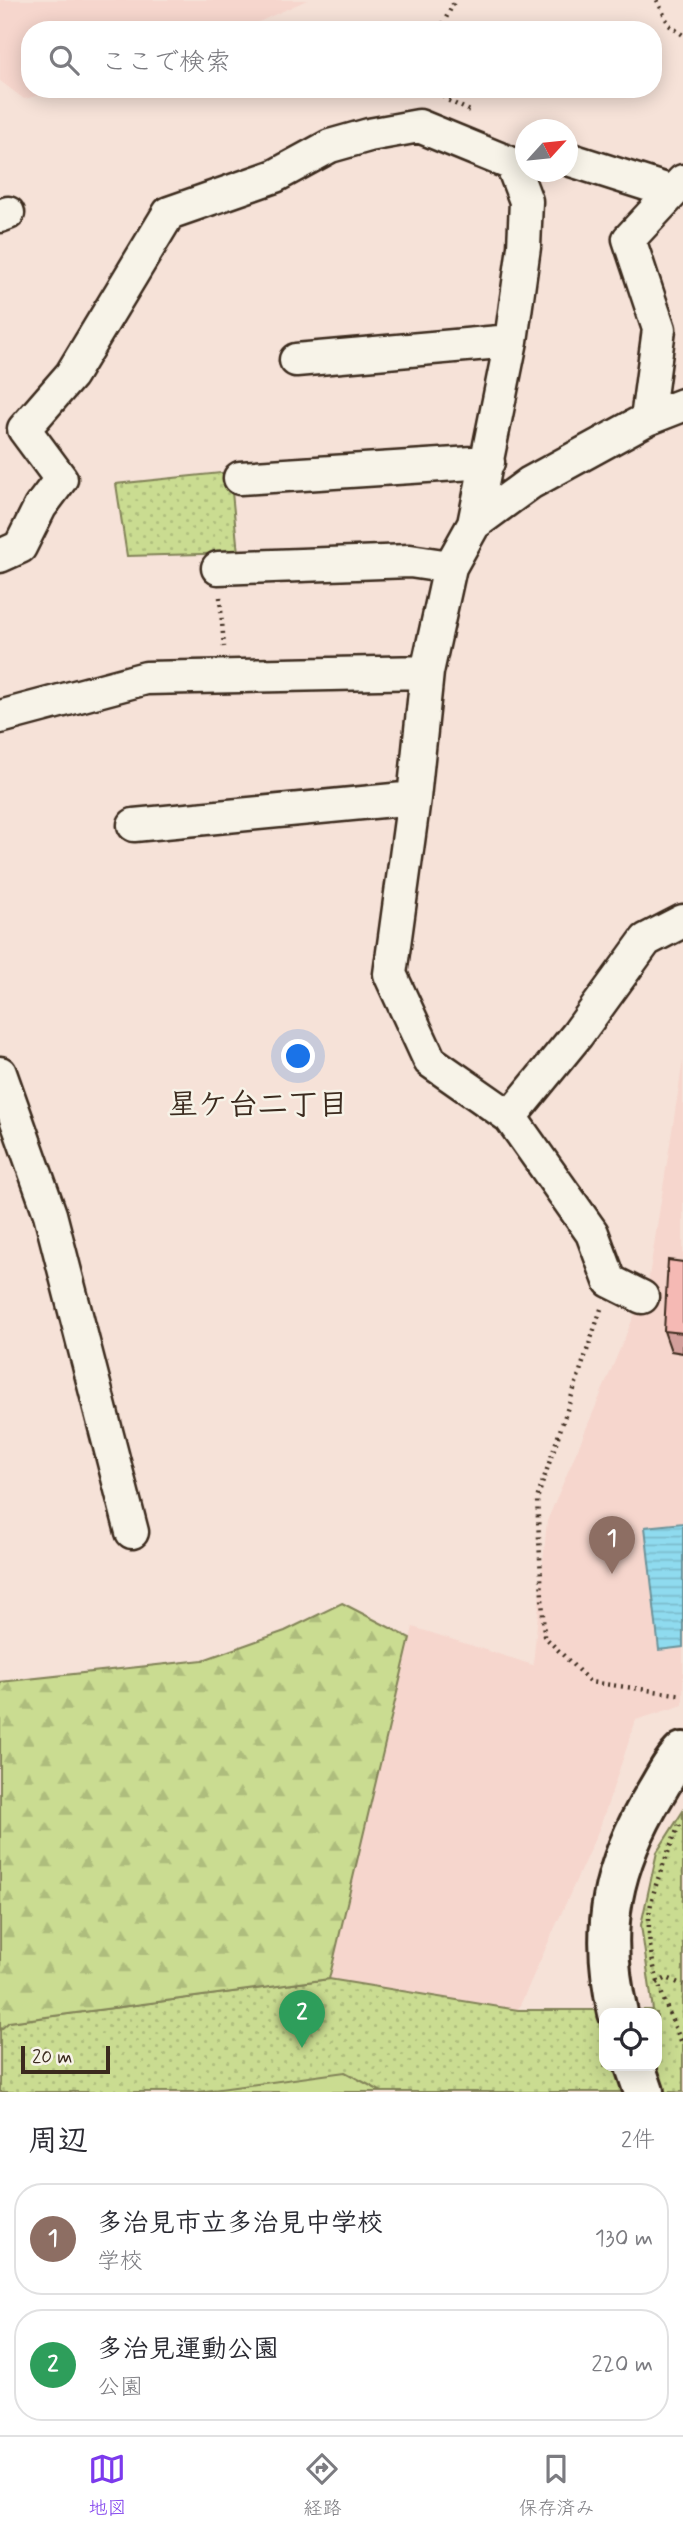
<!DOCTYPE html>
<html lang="ja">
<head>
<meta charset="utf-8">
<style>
  :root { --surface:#fff; --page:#f2f2f3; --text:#2b2b33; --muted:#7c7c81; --line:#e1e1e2; --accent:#7c3aed }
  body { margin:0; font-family:Mynerve,"Klee One",sans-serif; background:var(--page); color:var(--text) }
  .controls { position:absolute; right:21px; bottom:21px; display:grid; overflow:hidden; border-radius:14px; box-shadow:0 4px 18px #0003 }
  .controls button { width:63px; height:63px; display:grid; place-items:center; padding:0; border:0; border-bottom:2px solid var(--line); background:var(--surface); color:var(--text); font:35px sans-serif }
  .compass { position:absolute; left:515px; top:119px; width:63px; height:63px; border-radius:50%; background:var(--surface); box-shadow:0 4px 18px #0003; rotate:63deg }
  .scale { position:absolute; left:21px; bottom:18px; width:89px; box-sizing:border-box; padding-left:7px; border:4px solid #3b2a1e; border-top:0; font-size:19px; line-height:24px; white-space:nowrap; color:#3b2a1e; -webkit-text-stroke:5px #f7f3e8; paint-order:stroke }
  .you { position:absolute; left:299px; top:1057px; width:24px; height:24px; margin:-18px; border:5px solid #fff; border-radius:50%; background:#1a73e8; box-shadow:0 0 0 10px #1a73e833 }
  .badge { display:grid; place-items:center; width:46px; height:46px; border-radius:50%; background:var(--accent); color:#fff; font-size:23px; font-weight:700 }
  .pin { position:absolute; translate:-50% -58px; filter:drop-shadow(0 2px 4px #0008) }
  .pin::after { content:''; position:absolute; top:37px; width:24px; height:21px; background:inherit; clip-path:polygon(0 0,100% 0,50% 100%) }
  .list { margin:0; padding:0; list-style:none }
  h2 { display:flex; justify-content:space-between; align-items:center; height:91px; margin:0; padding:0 28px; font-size:30px }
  h2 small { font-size:23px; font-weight:400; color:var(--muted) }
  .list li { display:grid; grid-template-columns:46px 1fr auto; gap:21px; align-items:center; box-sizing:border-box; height:112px; margin:0 14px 14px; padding:0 14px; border:2px solid var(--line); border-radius:28px }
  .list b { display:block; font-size:26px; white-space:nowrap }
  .list p { margin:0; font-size:23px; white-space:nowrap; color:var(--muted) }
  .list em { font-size:23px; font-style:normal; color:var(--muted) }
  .icon { flex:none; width:38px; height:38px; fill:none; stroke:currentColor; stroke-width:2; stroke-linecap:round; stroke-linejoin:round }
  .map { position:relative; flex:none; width:683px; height:2092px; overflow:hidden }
  .search { position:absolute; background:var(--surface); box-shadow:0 4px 18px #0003; left:21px; right:21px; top:21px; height:77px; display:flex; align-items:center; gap:18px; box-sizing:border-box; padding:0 24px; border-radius:28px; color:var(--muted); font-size:26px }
  .sheet { height:343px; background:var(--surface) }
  nav { display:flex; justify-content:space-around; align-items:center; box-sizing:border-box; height:98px; border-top:2px solid var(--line); background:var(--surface); font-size:19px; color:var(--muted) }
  nav a { display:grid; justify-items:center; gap:4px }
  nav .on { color:var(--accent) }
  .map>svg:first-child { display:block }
</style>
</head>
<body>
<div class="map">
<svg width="683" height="2092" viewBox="0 0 683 2092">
  <defs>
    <pattern id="green-dots" width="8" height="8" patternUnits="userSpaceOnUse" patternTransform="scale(1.75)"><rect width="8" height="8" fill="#cadc91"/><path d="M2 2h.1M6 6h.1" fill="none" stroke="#aebd7d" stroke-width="1.8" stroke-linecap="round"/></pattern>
    <pattern id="forest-firs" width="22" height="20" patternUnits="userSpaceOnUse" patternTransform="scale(1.75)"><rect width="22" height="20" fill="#cadc91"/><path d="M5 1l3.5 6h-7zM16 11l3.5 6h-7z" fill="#aebd7d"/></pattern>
    <pattern id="water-rules" width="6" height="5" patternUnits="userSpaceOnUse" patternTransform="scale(1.75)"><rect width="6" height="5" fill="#8fdbef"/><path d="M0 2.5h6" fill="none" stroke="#7cbccc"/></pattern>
  </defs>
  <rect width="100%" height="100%" fill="#f6e2d8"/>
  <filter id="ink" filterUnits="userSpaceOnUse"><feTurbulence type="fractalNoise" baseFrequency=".0143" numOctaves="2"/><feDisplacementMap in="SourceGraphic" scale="14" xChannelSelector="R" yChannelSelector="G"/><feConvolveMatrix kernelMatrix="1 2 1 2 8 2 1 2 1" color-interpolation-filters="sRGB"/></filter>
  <g filter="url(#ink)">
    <!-- built -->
    <path fill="#f6d6cd" d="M0,0H307L241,30H30V89H66L24,99L0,81Z
      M683,1061V1705L636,1720L600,1827L518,2010L329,1979L413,1627L533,1665L547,1521L648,1283Z"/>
    <!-- green -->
    <path fill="url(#green-dots)" stroke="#828358" stroke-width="2" fill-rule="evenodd" d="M230,472L238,553L127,556L116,484Z
      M683,1811V2092H0V2030L8,2022L329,1979L518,2010H653L641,1925L657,1852ZM604,2013H657V2066H604Z"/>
    <!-- forest -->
    <path fill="url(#forest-firs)" stroke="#828358" stroke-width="2" d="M342,1603L410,1638L329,1979L9,2022L0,2030V1682L203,1660L285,1631Z"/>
    <!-- pitch -->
    <path fill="#cadc91" stroke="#828358" stroke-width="2" d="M345,2072L382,2092H198Z"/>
    <!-- water -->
    <path fill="url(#water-rules)" stroke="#6d949b" stroke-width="2" d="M683,1523V1647L659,1650L645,1527Z"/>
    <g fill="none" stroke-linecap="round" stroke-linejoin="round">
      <defs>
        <path id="minor" d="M568,159L672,192
          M0,216L8,213
          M296,360L511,341
          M683,405L647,419L530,483L474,524L450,567L427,672L414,798L390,974L430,1061L510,1117L577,1035L646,940L683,921
          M647,419L659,329L629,239L683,181
          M240,478L488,462
          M0,556L20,547L40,507L61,479L24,429L71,375L169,213L275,176L330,146L369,135L419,126L512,164L526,201L524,247L511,341L474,524
          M218,568L410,561L450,567
          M0,717L146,678L427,672
          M134,825L414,798
          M0,1073L50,1214L132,1532
          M510,1117L592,1233L610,1281L642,1297"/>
        <path id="tertiary" d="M618,2013C598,1929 612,1865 656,1792C664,1779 672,1762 683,1752
          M635,2066L644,2092"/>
      </defs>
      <!-- minor casing -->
      <use href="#minor" stroke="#3b2a1e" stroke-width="37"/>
      <!-- tertiary casing -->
      <use href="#tertiary" stroke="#3b2a1e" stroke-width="44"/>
      <!-- path -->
      <path stroke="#3b2a1e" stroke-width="4.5" stroke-dasharray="2 5" stroke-linecap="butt" d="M657,0L669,25L683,35
        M440,30L455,0
        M443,89L445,99L470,111
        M220,597L224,647
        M601,1309L537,1499L544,1636L590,1682L683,1695
        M679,1825C669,1852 650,1891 649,1919C647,1962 665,2006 683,2045
        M657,1983L667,1978L683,1985"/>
      <!-- minor -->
      <use href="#minor" stroke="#f7f3e8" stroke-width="32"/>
      <!-- tertiary -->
      <use href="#tertiary" stroke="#f7f3e8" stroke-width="38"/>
    </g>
    <!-- wall -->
    <path fill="#d39f9b" stroke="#3b2a1e" stroke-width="2" d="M683,1262V1353L671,1351L664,1331Z"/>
    <!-- building -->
    <path fill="#f5b9b4" stroke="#3b2a1e" stroke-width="2" d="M668,1260L683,1262V1333L664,1331Z"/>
  </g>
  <g text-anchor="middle" stroke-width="5" stroke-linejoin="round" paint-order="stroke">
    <!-- neighbourhood labels -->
    <g font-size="30" font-weight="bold" fill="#3b2a1e" stroke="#f7f3e8">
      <text x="258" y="1114">星ケ台二丁目</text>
    </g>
  </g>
</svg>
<div class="controls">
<button><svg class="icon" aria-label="locate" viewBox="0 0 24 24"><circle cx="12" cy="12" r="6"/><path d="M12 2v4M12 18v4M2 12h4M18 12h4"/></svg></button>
</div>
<svg class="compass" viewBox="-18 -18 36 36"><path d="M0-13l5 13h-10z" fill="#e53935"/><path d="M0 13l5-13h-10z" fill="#7c7c81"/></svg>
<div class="scale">20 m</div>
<div class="you"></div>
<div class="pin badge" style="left:612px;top:1574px;background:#8d6e63">1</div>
<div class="pin badge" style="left:302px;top:2048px;background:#2e9e5b">2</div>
<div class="search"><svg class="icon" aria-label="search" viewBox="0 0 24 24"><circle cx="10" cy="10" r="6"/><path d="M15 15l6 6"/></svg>ここで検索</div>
</div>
<section class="sheet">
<h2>周辺<small>2件</small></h2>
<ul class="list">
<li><span class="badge" style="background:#8d6e63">1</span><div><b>多治見市立多治見中学校</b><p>学校</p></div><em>130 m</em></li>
<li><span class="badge" style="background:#2e9e5b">2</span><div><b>多治見運動公園</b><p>公園</p></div><em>220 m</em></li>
</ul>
</section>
<nav>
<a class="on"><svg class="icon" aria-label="map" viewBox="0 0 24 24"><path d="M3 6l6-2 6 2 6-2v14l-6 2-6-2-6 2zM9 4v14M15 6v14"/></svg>地図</a>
<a><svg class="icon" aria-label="directions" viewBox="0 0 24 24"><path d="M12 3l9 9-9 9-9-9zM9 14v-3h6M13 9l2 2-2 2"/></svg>経路</a>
<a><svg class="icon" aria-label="saved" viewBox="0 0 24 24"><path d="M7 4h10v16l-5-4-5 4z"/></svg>保存済み</a>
</nav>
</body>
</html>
